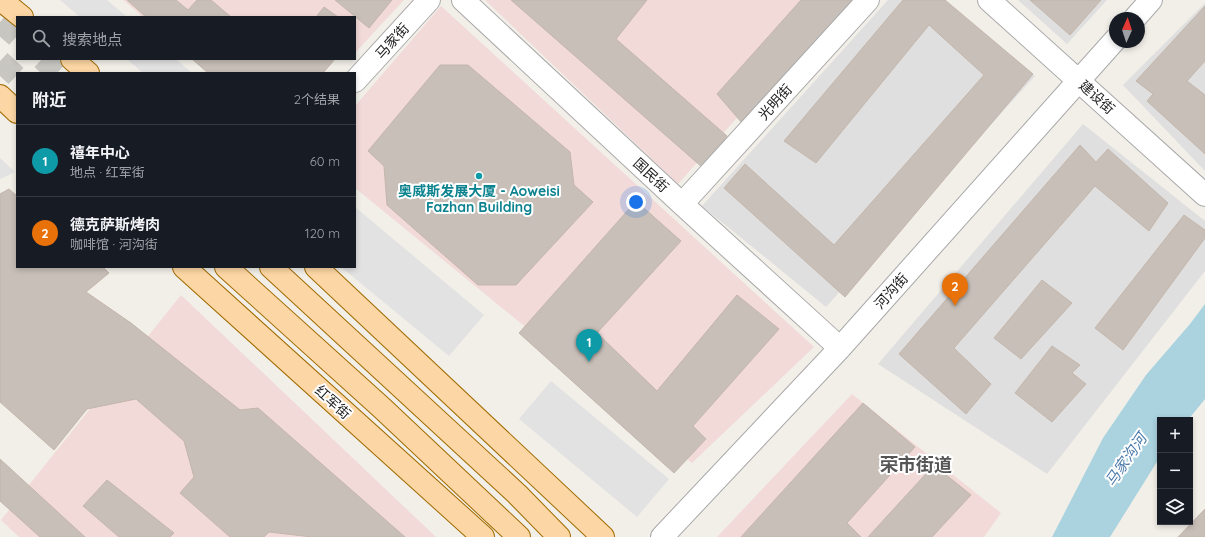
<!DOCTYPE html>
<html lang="zh">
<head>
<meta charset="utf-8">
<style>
  :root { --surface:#171b24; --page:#20242c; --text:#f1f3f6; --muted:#9ea1a6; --line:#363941; --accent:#7c3aed }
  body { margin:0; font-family:Quicksand,"Noto Sans SC",sans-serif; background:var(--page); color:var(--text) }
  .controls { position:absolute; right:12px; bottom:12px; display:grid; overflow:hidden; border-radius:0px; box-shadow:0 2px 6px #0003 }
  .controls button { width:36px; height:36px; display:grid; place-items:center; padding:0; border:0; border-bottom:1px solid var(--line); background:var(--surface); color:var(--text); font:20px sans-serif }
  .compass { position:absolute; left:1109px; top:12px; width:36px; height:36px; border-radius:50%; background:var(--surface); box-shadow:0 2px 6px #0003; rotate:3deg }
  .you { position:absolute; left:636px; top:202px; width:14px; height:14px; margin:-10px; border:3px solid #fff; border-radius:50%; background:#1a73e8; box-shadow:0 0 0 6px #1a73e833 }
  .badge { display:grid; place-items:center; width:26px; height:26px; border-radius:50%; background:var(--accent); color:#fff; font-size:13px; font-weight:700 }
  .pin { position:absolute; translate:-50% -33px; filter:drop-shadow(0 1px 2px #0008) }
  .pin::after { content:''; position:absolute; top:21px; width:14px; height:12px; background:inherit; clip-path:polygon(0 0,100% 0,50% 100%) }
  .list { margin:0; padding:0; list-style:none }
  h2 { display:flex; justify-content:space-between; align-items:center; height:52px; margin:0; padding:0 16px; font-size:17px }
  h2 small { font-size:13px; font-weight:400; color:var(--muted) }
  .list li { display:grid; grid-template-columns:26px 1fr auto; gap:12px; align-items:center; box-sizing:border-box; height:72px; padding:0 16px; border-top:1px solid var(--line) }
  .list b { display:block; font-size:15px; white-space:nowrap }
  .list p { margin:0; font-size:13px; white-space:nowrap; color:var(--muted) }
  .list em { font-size:13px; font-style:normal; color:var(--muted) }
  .icon { flex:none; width:22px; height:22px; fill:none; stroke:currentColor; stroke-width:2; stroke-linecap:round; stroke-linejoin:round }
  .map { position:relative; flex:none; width:1205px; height:537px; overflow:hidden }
  .search { position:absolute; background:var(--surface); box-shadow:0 2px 6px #0003; left:16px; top:16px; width:340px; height:44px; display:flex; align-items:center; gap:10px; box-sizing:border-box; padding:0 14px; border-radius:0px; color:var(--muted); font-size:15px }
  .panel { position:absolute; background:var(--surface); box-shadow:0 2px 6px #0003; left:16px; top:72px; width:340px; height:196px; border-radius:0px }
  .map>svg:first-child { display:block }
</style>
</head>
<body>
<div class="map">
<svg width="1205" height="537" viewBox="0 0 1205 537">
  <rect width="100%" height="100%" fill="#f2efe9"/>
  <!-- residential -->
  <path fill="#e0dfdf" d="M888,0H941L1035,76L826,307L702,206Z
    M1018,0H1107L1067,44Z
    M1205,3V171L1123,85Z
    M1083,124L1205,221V271L1047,474L878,364Z"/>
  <!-- commercial -->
  <path fill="#f2dad9" d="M123,0H404L355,53V17H143Z
    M485,0H842L678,184Z
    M441,6L814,347L692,463L355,188V106Z
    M181,295L436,537H19L1,520Z
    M852,394L1001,513L984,537H717Z"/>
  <!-- parking -->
  <path fill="#e2e2e2" d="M60,0H107L127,17H80Z
    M127,59H176L192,73H143Z
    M0,158L15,172L0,179Z
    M355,207L484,315L449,356L341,267H355Z
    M551,381L669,479L637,517L519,419Z"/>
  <!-- water -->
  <path fill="#aad3df" d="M1205,304V399L1188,420H1160V457L1110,537H1052L1103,438L1146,375L1190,324Z"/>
  <!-- building -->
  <path fill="#c7bfb8" stroke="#c4b6ab" d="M127,0H176L188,10L197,0H211L231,17H146Z
    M335,0H392L369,28Z
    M511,0H647L616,39L727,136L703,168Z
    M801,0H853L742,123L717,94Z
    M903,0H945L1033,74L845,297L724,188L745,164L834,245L984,75L929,25L816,163L784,141Z
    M1030,0H1101L1070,35Z
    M1205,6V61L1187,81L1205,95V154L1147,101L1153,94L1136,81Z
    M324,7L338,17H316Z
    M192,59H335L323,73H208Z
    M440,65H468L570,152L574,185L593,202L516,285H478L387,205L384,166L368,151Z
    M1080,145L1096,162L1108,149L1168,203L1149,231L1095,186L954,348L991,384L966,414L899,354Z
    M9,189L17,196V267H103L109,273L86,292L131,323L240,410L258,408L405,537H312L269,532L264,537H230L180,493L194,477L184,441L136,399L87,409L54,450L0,402V194Z
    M636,201L681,241L597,333L657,391L737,295L779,329L693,426L706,439L674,473L519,333Z
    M1184,215L1205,230V238L1123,350L1095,328Z
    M1042,280L1072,303L1021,359L994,338Z
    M1052,346L1080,365L1072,373L1086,384L1052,422L1015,393Z
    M863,403L915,447L847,523L861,537H741Z
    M0,459L85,537H40L0,501Z
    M934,465L971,495L932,537H868Z
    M107,480L174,533L170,537H119L83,506Z
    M1205,509V537H1178Z"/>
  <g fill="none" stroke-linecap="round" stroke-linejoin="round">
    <!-- major-tunnel -->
    <path stroke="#c8c6c1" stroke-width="22" stroke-dasharray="22 11" stroke-linecap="butt" d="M0,22L17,37
      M42,59L57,73
      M0,61L17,77"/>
    <defs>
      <path id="minor" d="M463,0L682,204L840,348
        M989,0L1205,195
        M1135,18L1151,0
        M355,81L429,0
        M682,204L868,0
        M662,537L840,348L1115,40"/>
      <path id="major" d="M1,0L22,17
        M72,59L88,73
        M0,96L17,112
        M184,267L483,537
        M226,267L382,408L519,537
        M271,267L517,494L559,537
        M316,267L603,537"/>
    </defs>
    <!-- minor casing -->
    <use href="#minor" stroke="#a9a9a9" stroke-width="24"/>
    <!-- major casing -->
    <use href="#major" stroke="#a06b00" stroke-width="24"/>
    <!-- minor -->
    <use href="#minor" stroke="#fff" stroke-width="22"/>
    <!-- major -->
    <use href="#major" stroke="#fcd6a4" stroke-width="22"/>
  </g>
  <!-- markers -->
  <circle fill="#0f9aa8" stroke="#fff" stroke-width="1.5" cx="479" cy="176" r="4"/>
  <g text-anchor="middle" stroke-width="4" stroke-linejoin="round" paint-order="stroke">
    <!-- street labels -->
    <g font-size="14" fill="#222" stroke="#fff">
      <text transform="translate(392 41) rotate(-48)" y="5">马家街</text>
      <text transform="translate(1097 97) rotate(42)" y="5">建设街</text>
      <text transform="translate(775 102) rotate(-48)" y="5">光明街</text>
      <text transform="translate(651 175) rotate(43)" y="5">国民街</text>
      <text transform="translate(891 291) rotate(-48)" y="5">河沟街</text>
      <text transform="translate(333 402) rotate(42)" y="5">红军街</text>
    </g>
    <!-- culture labels -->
    <g font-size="14" font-weight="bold" fill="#0d838f" stroke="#fff">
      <text x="479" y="196">奥威斯发展大厦 - Aoweisi<tspan x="479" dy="16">Fazhan Building</tspan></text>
    </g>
    <!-- water labels -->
    <g font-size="15" font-style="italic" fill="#4a7aab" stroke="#fff">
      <text transform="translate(1126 460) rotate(-55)" y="5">马家沟河</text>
    </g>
    <!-- district labels -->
    <g font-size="18" font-weight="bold" fill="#555" stroke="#fff">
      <text x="916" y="471">荣市街道</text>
    </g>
  </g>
</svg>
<div class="controls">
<button>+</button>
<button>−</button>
<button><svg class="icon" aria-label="layers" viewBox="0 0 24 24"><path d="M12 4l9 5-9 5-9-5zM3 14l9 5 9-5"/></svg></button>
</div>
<svg class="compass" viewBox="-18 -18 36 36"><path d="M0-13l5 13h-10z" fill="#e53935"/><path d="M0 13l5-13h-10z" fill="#9ea1a6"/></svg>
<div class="you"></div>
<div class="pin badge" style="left:589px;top:362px;background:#0f9aa8">1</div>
<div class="pin badge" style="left:955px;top:306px;background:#e8710a">2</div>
<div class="search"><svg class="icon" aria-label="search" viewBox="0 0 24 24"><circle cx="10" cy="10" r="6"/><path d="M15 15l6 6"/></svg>搜索地点</div>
<section class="panel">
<h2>附近<small>2个结果</small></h2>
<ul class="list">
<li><span class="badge" style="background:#0f9aa8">1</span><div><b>禧年中心</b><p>地点 · 红军街</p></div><em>60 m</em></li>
<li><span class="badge" style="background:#e8710a">2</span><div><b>德克萨斯烤肉</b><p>咖啡馆 · 河沟街</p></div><em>120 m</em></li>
</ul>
</section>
</div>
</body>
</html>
